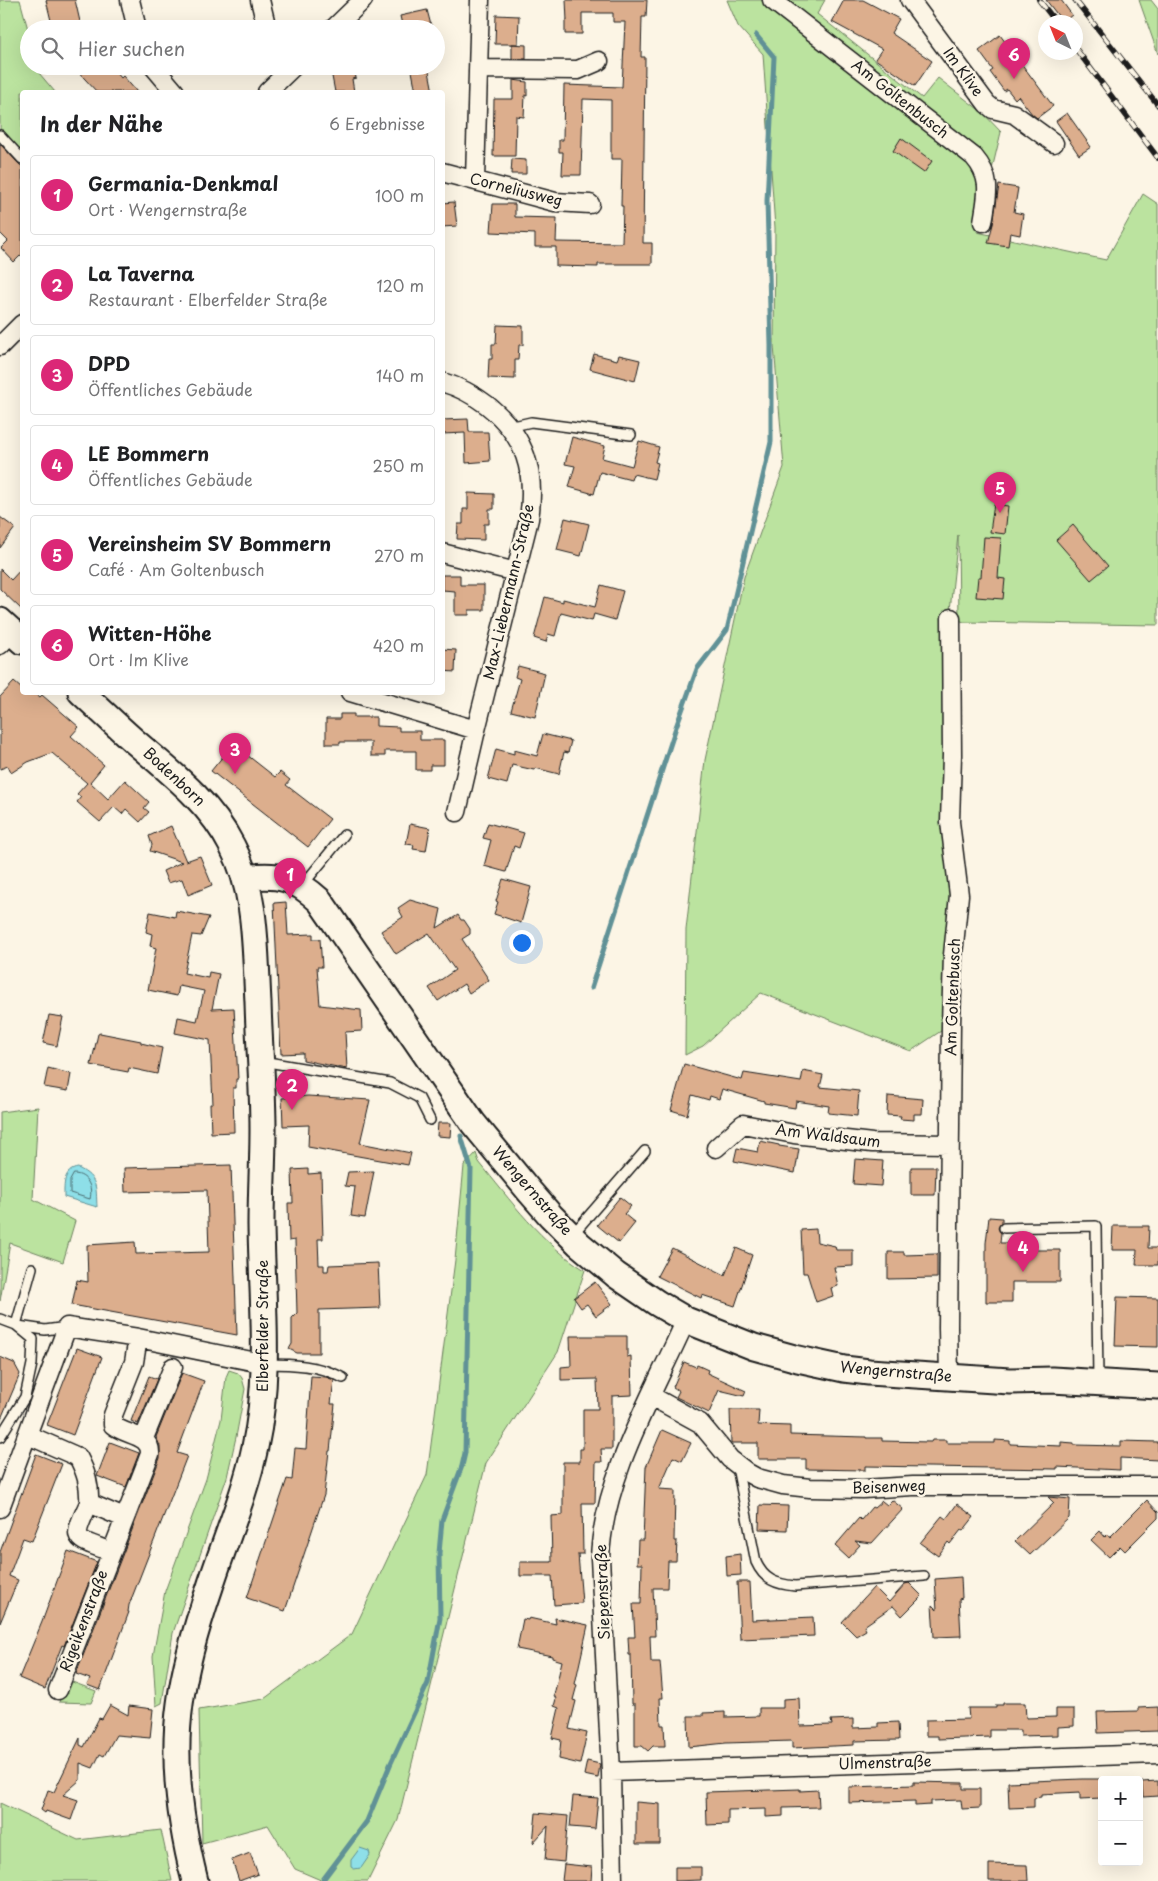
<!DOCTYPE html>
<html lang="de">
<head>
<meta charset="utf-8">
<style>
  :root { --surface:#fff; --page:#f2f2f2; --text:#202124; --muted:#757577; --line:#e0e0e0; --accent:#db2777 }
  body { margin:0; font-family:"Playpen Sans",sans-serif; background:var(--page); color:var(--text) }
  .controls { position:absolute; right:15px; bottom:15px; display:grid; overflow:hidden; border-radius:5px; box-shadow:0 5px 20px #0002 }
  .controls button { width:45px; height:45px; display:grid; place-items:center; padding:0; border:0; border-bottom:1px solid var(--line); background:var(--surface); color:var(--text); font:25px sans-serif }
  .compass { position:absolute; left:1038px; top:15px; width:45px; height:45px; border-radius:50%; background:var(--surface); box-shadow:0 5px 20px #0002; rotate:317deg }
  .you { position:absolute; left:521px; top:942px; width:18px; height:18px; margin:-12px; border:4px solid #fff; border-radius:50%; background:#1a73e8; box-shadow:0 0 0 8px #1a73e833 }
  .badge { display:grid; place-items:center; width:32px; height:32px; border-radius:50%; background:var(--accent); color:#fff; font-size:16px; font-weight:700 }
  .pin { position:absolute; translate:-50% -41px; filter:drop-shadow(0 1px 2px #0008) }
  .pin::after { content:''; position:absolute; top:26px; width:18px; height:15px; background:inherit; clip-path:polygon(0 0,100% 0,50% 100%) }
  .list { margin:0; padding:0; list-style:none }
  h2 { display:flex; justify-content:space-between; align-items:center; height:65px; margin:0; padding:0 20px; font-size:21px }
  h2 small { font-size:16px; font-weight:400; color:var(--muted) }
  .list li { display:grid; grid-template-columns:32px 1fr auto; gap:15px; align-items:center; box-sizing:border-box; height:80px; margin:0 10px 10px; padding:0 10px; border:1px solid var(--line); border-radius:5px }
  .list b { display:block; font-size:19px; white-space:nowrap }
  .list p { margin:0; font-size:16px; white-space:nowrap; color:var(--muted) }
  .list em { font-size:16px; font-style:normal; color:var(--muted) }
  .icon { flex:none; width:28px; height:28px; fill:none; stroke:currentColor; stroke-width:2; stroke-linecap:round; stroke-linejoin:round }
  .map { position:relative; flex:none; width:1158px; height:1881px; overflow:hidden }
  .search { position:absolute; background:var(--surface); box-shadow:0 5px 20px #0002; left:20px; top:20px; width:425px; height:55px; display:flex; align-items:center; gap:12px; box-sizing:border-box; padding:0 18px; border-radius:28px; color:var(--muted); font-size:19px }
  .panel { position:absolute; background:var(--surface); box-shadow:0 5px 20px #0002; left:20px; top:90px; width:425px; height:605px; border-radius:5px }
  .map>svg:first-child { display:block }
</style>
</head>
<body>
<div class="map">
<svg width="1158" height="1881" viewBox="0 0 1158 1881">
  <rect width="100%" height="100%" fill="#fcf5e5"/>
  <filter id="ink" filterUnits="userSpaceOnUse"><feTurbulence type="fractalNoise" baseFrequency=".02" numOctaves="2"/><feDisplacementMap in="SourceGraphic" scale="10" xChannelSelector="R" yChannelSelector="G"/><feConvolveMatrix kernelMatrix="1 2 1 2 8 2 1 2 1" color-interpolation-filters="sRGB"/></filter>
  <g filter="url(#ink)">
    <!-- green -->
    <path fill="#bbe39f" stroke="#6c805e" d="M0,0H20L29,33V66H37L39,73L55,92H22V154L0,130Z
      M727,0H825L817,14L922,98L938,78L982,112L1001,132L977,232L1106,260L1143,194L1158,204V625L964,622L959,620L958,535L944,667L942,824L952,885L950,1025L911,1051L761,993L703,1046L685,1055L686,930L705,760L744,577L784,467L774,346L775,228L763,54L738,26Z
      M1139,0H1151L1158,9V54Z
      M38,1107L33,1199L75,1221L63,1262L10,1243L0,1301V1112Z
      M476,1153L479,1162C510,1200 542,1244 585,1270L558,1352L486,1463L398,1820L368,1881H323L295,1869L268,1825L202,1843L199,1710L264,1699L352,1634L427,1475L455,1260L464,1166Z
      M229,1370L238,1373L242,1378L245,1389L236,1437L227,1477L173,1633L162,1703L156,1706L153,1656L165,1591L206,1479L221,1420L226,1377Z
      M67,1680L96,1691L91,1703L59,1702Z
      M0,1803L78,1840L161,1830L172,1881H0Z"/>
    <!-- water -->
    <path fill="#8edfe8" stroke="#609196" d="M78,1168C98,1178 96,1187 97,1207L64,1197C64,1185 63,1170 78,1168Z
      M360,1848L369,1851L370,1855L361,1868L354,1869L351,1867V1860Z"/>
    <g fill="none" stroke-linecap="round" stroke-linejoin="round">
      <!-- shore -->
      <path stroke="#4a6a6e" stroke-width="1" d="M74,1174C87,1174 93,1187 90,1199L70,1193V1181Z"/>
      <!-- stream -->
      <path stroke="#609196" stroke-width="5" d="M591,988L676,727L697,669L727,630L771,442V345L767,201L774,57L756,35
        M322,1881L367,1821L390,1765L428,1683L440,1618L439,1553L442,1520L462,1466L465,1453L471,1169L461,1136"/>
    </g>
    <!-- building -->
    <path fill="#dcae8d" stroke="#1c1c1c" d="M46,0H75L81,26L69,29H53Z
      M566,0H647L646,17H642L641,57H645L643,243H652V264H598V267L556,266V247H535V234L491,232L493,204H515V217L557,218L556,242L622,243L623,206H621L622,159H611V100L583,99L581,175H562L563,152H559V140H563L564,85L622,87L625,22H613V13H582V34H565V21H567Z
      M844,0H863L899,19L891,33L932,61L915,86L875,59L882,49L832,22Z
      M1046,0H1061L1072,15L1063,22Z
      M427,10L432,29H403L400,16Z
      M496,15L519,16L518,44H495Z
      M1000,35L1053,106L1037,118L1032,114L1018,96L1015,99L1007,89L1004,91L990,72L993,70L979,51Z
      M512,44L526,45V59H512Z
      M73,66H111L121,78L123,76L137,92H97Z
      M330,66H354L356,78L352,79L354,92H335Z
      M411,66H428L433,92H416Z
      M513,80L527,82V96L525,95L524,117L516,116L515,156H493L494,99H513Z
      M1067,113L1091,147L1079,155L1056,121Z
      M901,138L932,161L924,173L893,151Z
      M0,144L22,167V254L14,262L1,248L8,241L0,233Z
      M512,159L526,160V174H511Z
      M999,185L1018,188L1014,212L1023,214L1020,235L1010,233L1008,246L988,243L993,224Z
      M454,202L457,226L442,227V203Z
      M497,325L523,326V345H519L518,360H515V379L488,378L489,359H492V344H496Z
      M594,354L617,360L619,355L640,360L635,381L590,369Z
      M468,419L469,432H488L490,461L466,463L465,433L442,434V420Z
      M572,437L605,446L602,458L632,466L639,441L659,447L655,462L658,463L654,479L633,474L631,480L600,472L594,494L569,487L575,466L565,464Z
      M468,493L494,494V509H489V524H484V540L457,539L458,524H463V509H468Z
      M994,504L1008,506L1005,534L990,532Z
      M0,517L15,528L0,548Z
      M565,518L589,524L581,556L557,550Z
      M1073,525L1108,566L1091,580L1056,540Z
      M984,537L1001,538L998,578L1005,579L1003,599L976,597L978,577H981Z
      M22,568V610L0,589V569L11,580Z
      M442,575H460V585H484V610H469V615H455V591L442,590Z
      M601,585L623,591L615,620L594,614L592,621L561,613L555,636L548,634L546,642L534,638L545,597L563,602V599L595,607Z
      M442,649L456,650L455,672L442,671Z
      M518,666L545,673L535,717L511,711L520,679L515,677Z
      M14,682L22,689V692H34L40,697L42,695L79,727L71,736L104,765L90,782L108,799L125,780L149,802L144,808L149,812L140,822L126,809L122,814L114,807L100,822L77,802L81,797L77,794L87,783L52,753L28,762L11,773L8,766L0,769V697Z
      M340,714H354V717H376V726L399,727V731H420V740H444V765H430V770H416V751H385V756H371V742H340V744H326V719H340Z
      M543,734L571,741L568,753L564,752L559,774L535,768L534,770L512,765L507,784L488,779L496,749L514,754V750L537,756Z
      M233,744L275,777L280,772L290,780L286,785L330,819L308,847L211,771Z
      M488,823L524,833L519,848L514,846L506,872L484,866L491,840L483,838Z
      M410,824L430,828L426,851L413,849L414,845L406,844Z
      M171,826L186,861L200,856L212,885L188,895L182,879L168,883L163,871L182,862L150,851L152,845L149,836Z
      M503,879L531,887L521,923L494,914L498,902L496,901Z
      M410,900L441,909L437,928L458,915L461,920H464L470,929V934L462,939L489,980L469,993L464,984L438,1001L429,988L455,970L429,933L396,954L381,931L403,917L398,908Z
      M286,902L288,935L313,934V939H320L322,967H317L320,1005L361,1010L362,1031L345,1032L347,1069L303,1060V1053L281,1054L274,903Z
      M176,911L209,917L201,936L192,935L184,973L208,978L209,972L219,974L212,1009L234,1008L238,1079H236V1088H233L234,1132L211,1133L210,1104H213L210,1040L175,1033L178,1017L197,1021L204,991L179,986L177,996L148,990L156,948L150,946L152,934L146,932L150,912L175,917Z
      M49,1015L63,1017L57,1046L43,1043Z
      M100,1033L141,1041V1043L162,1048L157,1074L129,1068L128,1072L91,1065L98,1034Z
      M684,1064L742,1080L744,1073L801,1082L803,1071L823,1075L820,1087L859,1091L857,1116L828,1113L829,1106L796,1101L795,1108L764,1103V1101L722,1089L719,1099L710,1096L709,1100L692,1095L687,1115L671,1110Z
      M48,1068L71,1074L68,1091L44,1087Z
      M308,1096L370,1100L360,1143L411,1153L408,1165L308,1147L309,1125L283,1126L282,1098Z
      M888,1096L923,1099L922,1114H914V1120L900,1119L901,1116L887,1115Z
      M438,1123H451L450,1137L437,1136Z
      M760,1141L779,1145V1146L799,1149L795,1173L734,1161L737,1148L758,1152Z
      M855,1159L883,1161L881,1186L853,1184Z
      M231,1165L237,1335L72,1305L77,1280L88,1282L87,1245L135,1242L136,1254L209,1252L207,1190L125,1192L124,1168Z
      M911,1167H936L935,1195H911Z
      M308,1169V1174L321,1173L323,1239H318L319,1265H324V1271H328L329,1265L378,1263L380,1308L319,1310V1353H297L289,1349L292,1344V1318L297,1313L295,1240L289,1241L288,1203H293L292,1170Z
      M374,1171L365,1218L351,1216L355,1187L345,1186L348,1172Z
      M620,1197L631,1206L624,1214L635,1223L619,1243L597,1225Z
      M989,1217L1002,1218V1222L998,1228L1001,1233L1000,1243H1012V1250H1060V1282H1012V1302H986V1243Z
      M1113,1226H1149L1148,1248H1158V1265H1136L1137,1250H1112Z
      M816,1229L817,1242L835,1246L836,1250H853V1266L834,1267L838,1286L831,1288L833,1296L816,1302L807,1273H803L801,1230Z
      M672,1248L725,1275L736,1248L752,1255L735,1306L702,1295L701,1298L657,1276Z
      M888,1252H904V1255L937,1254V1278L888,1279Z
      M595,1282L612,1304L596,1316L587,1304L581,1308L574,1298Z
      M1117,1297L1158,1298V1347L1115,1346Z
      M570,1336H627V1357L631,1356L632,1395L612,1396V1449H601L602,1462H596L595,1503H582L583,1554H578L582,1603L554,1605L552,1576H520V1562H552L551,1516L563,1515V1462H580V1449H583V1409H598L597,1379L561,1380V1367L571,1366Z
      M77,1348L102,1357L73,1435L47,1425Z
      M0,1357L14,1363L20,1374L0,1421Z
      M684,1362L696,1367L697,1365L708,1370L707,1373L746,1391L744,1396L719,1390L709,1413L676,1397L679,1391L673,1387Z
      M182,1373L204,1381L177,1453L187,1456L129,1605L128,1612H129L100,1690L87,1685L90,1679L76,1674L160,1458V1446L156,1437Z
      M149,1376L157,1379L138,1424L131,1421Z
      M311,1376L326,1377L334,1380L331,1404H335L330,1451H329L324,1495L285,1611L247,1598L287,1479L292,1480L295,1448L306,1449Z
      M730,1410H759L758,1425L790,1426V1435L866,1437V1438H882V1441L931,1442L932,1440H946V1443H995V1440L1010,1441V1444L1061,1446V1442L1074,1443V1445L1121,1446V1441L1158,1442V1460L1120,1458V1470L1057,1467V1469L865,1466V1470L806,1469V1459H758V1443H731Z
      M662,1430L691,1443L682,1461L673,1457L659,1489L675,1490L674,1541H677L676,1561H668L667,1588H653L655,1636H650L651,1662H660L663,1698H660L661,1725H664L665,1746H653L648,1751L642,1746H635V1704H632L631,1655H629L628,1637H635L633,1604H641L642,1564H637L638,1540H643L646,1467Z
      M110,1442L139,1453L126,1487L97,1476Z
      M36,1454L62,1464L32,1541L23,1538L9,1576L18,1580L0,1623V1552Z
      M1048,1497L1070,1499L1069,1518L1030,1555L1015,1541L1054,1503Z
      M892,1500L903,1509L872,1543L855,1541L860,1545L848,1558L835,1546L859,1518L861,1520L872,1507L874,1508L882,1501L887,1505Z
      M1147,1500L1158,1512V1518L1125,1551L1120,1546L1109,1557L1091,1540L1100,1531L1105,1537L1108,1534L1110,1537Z
      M957,1504L974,1517L963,1531L961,1530L950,1544L948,1542L938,1556L920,1543L942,1516L946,1519Z
      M760,1505L788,1506L787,1530L759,1529Z
      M68,1551L97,1562L64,1646L62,1645L45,1689L19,1678L42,1622Z
      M740,1554L741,1575L727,1576L726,1556Z
      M961,1577L962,1598L959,1599L961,1636L934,1637L932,1605L937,1610L935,1579Z
      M737,1582H750L752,1620L813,1617L814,1636L740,1639Z
      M909,1583L922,1596L902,1616L893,1606L864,1626L866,1630L856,1636L842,1622L874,1587L889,1602L905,1584Z
      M529,1618L556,1624L555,1618L588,1625L575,1684L577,1685L573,1700L576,1701L569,1729L587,1733L580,1764L559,1759L561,1740L552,1738L559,1708L554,1706L556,1699L554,1695L562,1661L552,1658V1656L517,1649L523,1619L528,1620Z
      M799,1698L800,1726L832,1725L831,1720L853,1719V1728L878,1727V1723L898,1722L899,1740L854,1741V1745L792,1748V1741L726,1743L689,1747L688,1716H703V1713L725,1712V1717L759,1716V1708H783V1699Z
      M1003,1703H1025L1026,1718L1056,1717V1709H1074V1726L1058,1727V1735L1021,1736V1730H990V1737L938,1739V1736H926V1720L969,1719L968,1708H996V1705H1003Z
      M110,1705L128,1715L129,1706L153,1709L150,1738L116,1735L104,1756L100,1754L93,1768L80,1763V1780L63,1795L78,1800L71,1820L46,1811L45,1813L41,1810L48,1790L54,1792L80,1738V1745L84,1747L99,1718L102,1719Z
      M1158,1707V1731L1098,1733L1097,1712L1138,1711V1708Z
      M587,1761L600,1764L598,1778L584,1775Z
      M1082,1779H1102V1798L1080,1799V1792L1041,1794V1797L1034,1798V1807L1009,1808L1008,1782Z
      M1158,1781V1796L1143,1797L1142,1782Z
      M914,1782L963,1783V1789H980V1808L962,1809L961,1800L931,1801V1805L915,1806V1801L849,1803V1787L914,1785Z
      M800,1789V1791L818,1790L819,1807L783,1808V1816L766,1817V1809L728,1810V1824L707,1825L706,1792Z
      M573,1796L598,1798L595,1829L570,1827Z
      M636,1802L660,1804V1844H636Z
      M536,1813L568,1816L564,1862L545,1860L548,1826L533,1843Z
      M250,1853L258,1874L239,1881L232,1860Z
      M564,1864L592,1867L591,1881H562Z
      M989,1864L1027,1865L1028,1881H989Z
      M675,1867H701V1880L675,1881Z"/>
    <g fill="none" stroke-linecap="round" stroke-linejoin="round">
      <defs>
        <path id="lane" d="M0,135L22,159
          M509,427L531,422L631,435
          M302,886L344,835
          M262,1061L390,1083L419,1098L430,1120
          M1004,1228L1096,1226L1098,1380
          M573,1234L645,1151
          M0,1319L16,1325L33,1339L32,1364L25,1397L0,1437
          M16,1325L32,1268
          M18,1326L45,1330L67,1327
          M266,1364C292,1364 320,1365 343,1378
          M737,1467L756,1562C764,1580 776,1584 795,1586L924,1576"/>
        <path id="street" d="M130,0L137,29
          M260,0L267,29
          M772,0L974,157C993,179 987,196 983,222
          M910,0L987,104L993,109L1014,114L1054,143
          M333,29L363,0
          M153,66L175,92
          M479,69L578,70L599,61
          M267,92L294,66
          M442,172L555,202L590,204
          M475,180L480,0
          M0,346L22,324
          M442,382C459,387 474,395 487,405C526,436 536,472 529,519L476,730L457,812
          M442,553L516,572
          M0,645L12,632
          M350,692L476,730
          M716,1148L743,1124L794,1134L872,1143L950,1144
          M949,1377L948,1328L951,1025L953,955L959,895L950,822L952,755L951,618
          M651,1396L700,1423L730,1459L748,1473L757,1478L783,1485L810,1488L863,1489L913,1486H1158
          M28,1435L78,1457C86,1472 90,1485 89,1503
          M144,1438L173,1367
          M0,1508L67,1327L138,1338L266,1364
          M111,1552C73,1537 71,1542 89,1503L124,1518
          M58,1690L150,1454C151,1434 126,1436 113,1425V1415L134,1362L138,1338
          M611,1772L1158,1754
          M613,1881L611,1772L600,1558C603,1478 654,1392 686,1320"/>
        <path id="secondary" d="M0,621L22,641
          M81,692C98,708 115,724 133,740C170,772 209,801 232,846C257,893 255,950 258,1002C259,1044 263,1087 263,1129C263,1161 261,1193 261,1225C262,1300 271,1374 255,1447C245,1495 225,1540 210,1587C197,1625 185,1664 180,1704C172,1761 181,1826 195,1881
          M245,878C279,873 295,878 320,901L473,1123L530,1192L551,1216L579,1244L616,1275L657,1303L686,1320L754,1347L798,1359L844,1369L869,1372L1010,1381L1052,1380L1158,1386"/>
      </defs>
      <!-- lane casing -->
      <use href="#lane" stroke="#1c1c1c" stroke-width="12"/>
      <!-- street casing -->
      <use href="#street" stroke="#1c1c1c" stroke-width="21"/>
      <!-- secondary casing -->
      <use href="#secondary" stroke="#1c1c1c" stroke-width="29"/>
      <!-- lane -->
      <use href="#lane" stroke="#fcf5e5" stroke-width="9"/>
      <!-- street -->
      <use href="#street" stroke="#fcf5e5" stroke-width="18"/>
      <!-- secondary -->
      <use href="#secondary" stroke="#fcf5e5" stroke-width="25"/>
      <defs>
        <path id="rail" d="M1039,0L1056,22
          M1075,0L1158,105
          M1076,49L1158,158"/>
      </defs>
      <!-- rail casing -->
      <use href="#rail" stroke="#1c1c1c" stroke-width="5.5"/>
      <!-- rail -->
      <use href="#rail" stroke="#fcf5e5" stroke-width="4" stroke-dasharray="11" stroke-linecap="butt"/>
    </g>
  </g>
  <g text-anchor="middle" stroke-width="5" stroke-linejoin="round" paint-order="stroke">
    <!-- street labels -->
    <g font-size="15" fill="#1c1c1c" stroke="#fcf5e5">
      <text transform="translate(963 72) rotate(54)" y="5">Im Klive</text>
      <text transform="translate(900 99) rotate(38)" y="5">Am Goltenbusch</text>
      <text transform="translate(516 190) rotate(14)" y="5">Corneliusweg</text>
      <text transform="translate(509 592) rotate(-77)" y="5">Max-Liebermann-Straße</text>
      <text transform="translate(174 777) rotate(43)" y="5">Bodenborn</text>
      <text transform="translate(953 997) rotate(-88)" y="5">Am Goltenbusch</text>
      <text transform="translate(828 1136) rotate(7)" y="5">Am Waldsaum</text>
      <text transform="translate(532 1191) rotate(49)" y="5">Wengernstraße</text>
      <text transform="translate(263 1326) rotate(-90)" y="5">Elberfelder Straße</text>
      <text transform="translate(896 1372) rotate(5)" y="5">Wengernstraße</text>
      <text transform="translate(889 1487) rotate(-2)" y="5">Beisenweg</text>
      <text transform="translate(603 1592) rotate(-92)" y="5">Siepenstraße</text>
      <text transform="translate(84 1621) rotate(-69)" y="5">Rigeikenstraße</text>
      <text transform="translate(885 1763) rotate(-2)" y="5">Ulmenstraße</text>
    </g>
  </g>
</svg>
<div class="controls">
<button>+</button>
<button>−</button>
</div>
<svg class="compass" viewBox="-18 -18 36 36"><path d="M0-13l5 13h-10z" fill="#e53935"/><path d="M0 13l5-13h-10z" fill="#757577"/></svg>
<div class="you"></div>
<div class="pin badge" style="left:290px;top:899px">1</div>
<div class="pin badge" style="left:292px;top:1110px">2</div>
<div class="pin badge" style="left:235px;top:774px">3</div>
<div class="pin badge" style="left:1023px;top:1272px">4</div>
<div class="pin badge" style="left:1000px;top:513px">5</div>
<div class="pin badge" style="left:1014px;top:79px">6</div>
<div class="search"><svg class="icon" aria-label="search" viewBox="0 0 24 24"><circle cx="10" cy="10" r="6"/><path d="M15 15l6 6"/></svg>Hier suchen</div>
<section class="panel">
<h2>In der Nähe<small>6 Ergebnisse</small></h2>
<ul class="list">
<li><span class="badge">1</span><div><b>Germania-Denkmal</b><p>Ort · Wengernstraße</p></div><em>100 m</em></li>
<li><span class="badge">2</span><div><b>La Taverna</b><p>Restaurant · Elberfelder Straße</p></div><em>120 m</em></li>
<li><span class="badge">3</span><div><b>DPD</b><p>Öffentliches Gebäude</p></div><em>140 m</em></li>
<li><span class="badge">4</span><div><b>LE Bommern</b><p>Öffentliches Gebäude</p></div><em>250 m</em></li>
<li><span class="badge">5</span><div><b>Vereinsheim SV Bommern</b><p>Café · Am Goltenbusch</p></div><em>270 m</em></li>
<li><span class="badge">6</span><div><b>Witten-Höhe</b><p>Ort · Im Klive</p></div><em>420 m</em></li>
</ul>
</section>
</div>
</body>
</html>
